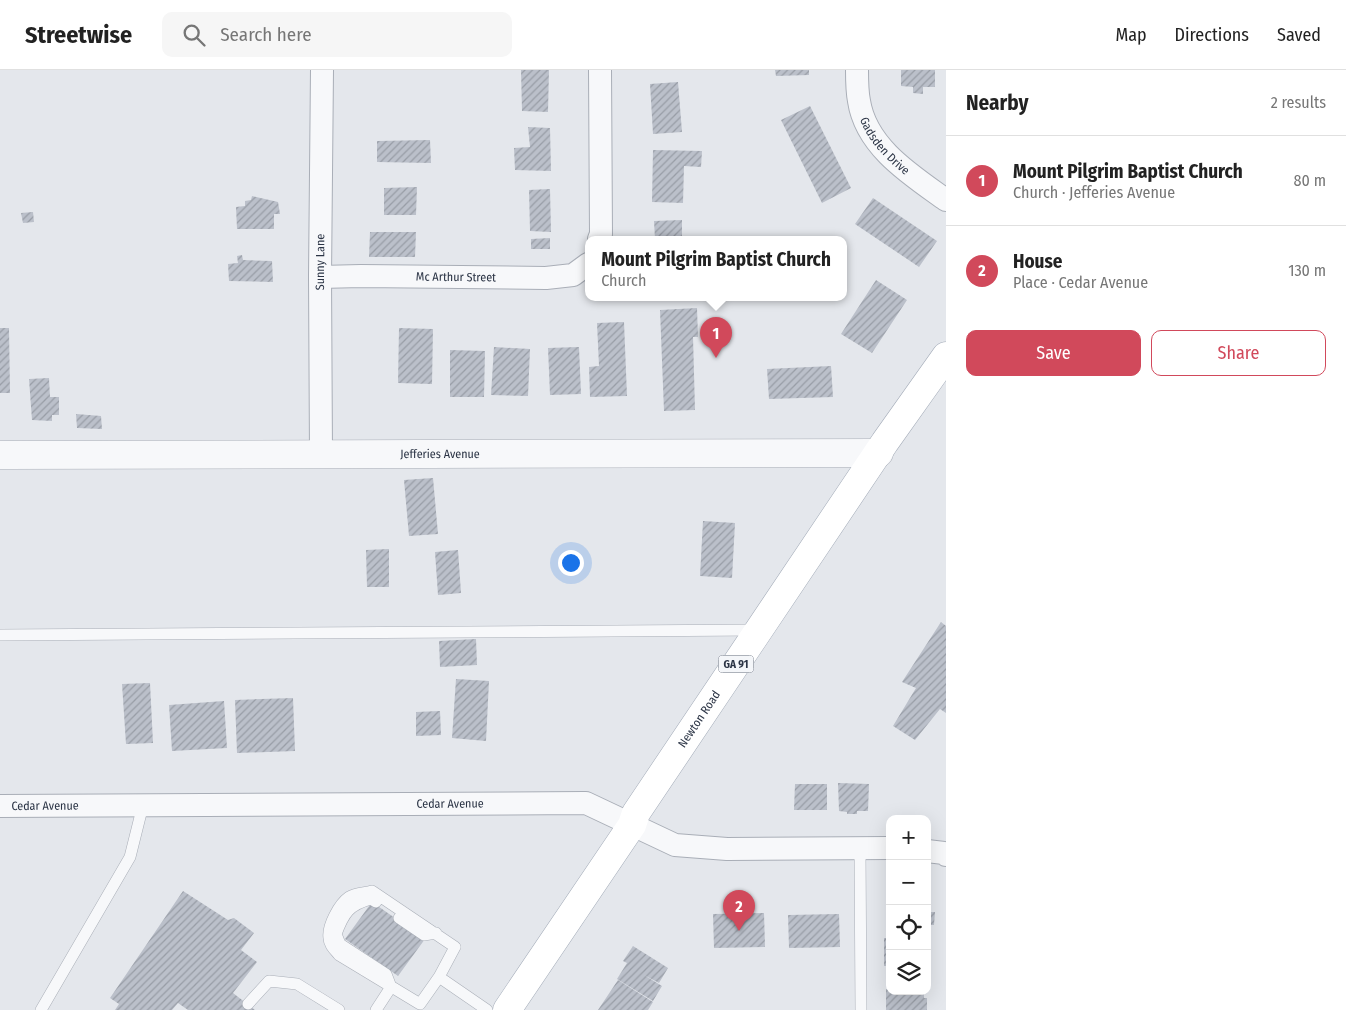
<!DOCTYPE html>
<html lang="en">
<head>
<meta charset="utf-8">
<style>
  :root { --surface:#fff; --page:#f6f6f6; --text:#222; --muted:#767676; --line:#e0e0e0; --accent:#d1495b }
  body { margin:0; font-family:"Fira Sans Condensed",sans-serif; background:var(--page); color:var(--text) }
  .controls { position:absolute; right:15px; bottom:15px; display:grid; overflow:hidden; border-radius:10px; box-shadow:0 5px 20px #0002 }
  .controls button { width:45px; height:45px; display:grid; place-items:center; padding:0; border:0; border-bottom:1px solid var(--line); background:var(--surface); color:var(--text); font:25px sans-serif }
  .you { position:absolute; left:570px; top:492px; width:18px; height:18px; margin:-12px; border:4px solid #fff; border-radius:50%; background:#1a73e8; box-shadow:0 0 0 8px #1a73e833 }
  .badge { display:grid; place-items:center; width:32px; height:32px; border-radius:50%; background:var(--accent); color:#fff; font-size:16px; font-weight:700 }
  .pin { position:absolute; translate:-50% -41px; filter:drop-shadow(0 1px 2px #0008) }
  .pin::after { content:''; position:absolute; top:26px; width:18px; height:15px; background:inherit; clip-path:polygon(0 0,100% 0,50% 100%) }
  .popup { position:absolute; left:585px; top:166px; width:262px; height:65px; box-sizing:border-box; display:grid; place-content:center; border-radius:10px; background:var(--surface); filter:drop-shadow(0 1px 4px #0005); font-size:16px; white-space:nowrap; color:var(--muted) }
  .popup b { font-size:19px; color:var(--text) }
  .popup::after { content:''; position:absolute; left:50%; top:100%; margin-left:-10px; border:10px solid transparent; border-top-color:var(--surface) }
  .list { margin:0; padding:0; list-style:none }
  h2 { display:flex; justify-content:space-between; align-items:center; height:65px; margin:0; padding:0 20px; font-size:21px }
  h2 small { font-size:16px; font-weight:400; color:var(--muted) }
  .list li { display:grid; grid-template-columns:32px 1fr auto; gap:15px; align-items:center; box-sizing:border-box; height:90px; padding:0 20px; border-top:1px solid var(--line) }
  .list b { display:block; font-size:19px; white-space:nowrap }
  .list p { margin:0; font-size:16px; white-space:nowrap; color:var(--muted) }
  .list em { font-size:16px; font-style:normal; color:var(--muted) }
  .actions { display:flex; gap:10px; padding:15px 20px }
  .actions a { flex:1; padding:11px 0; border:1px solid var(--accent); border-radius:10px; text-align:center; font-size:18px; color:var(--accent) }
  .actions .main { background:var(--accent); color:#fff }
  .icon { flex:none; width:28px; height:28px; fill:none; stroke:currentColor; stroke-width:2; stroke-linecap:round; stroke-linejoin:round }
  .map { position:relative; flex:none; width:946px; height:940px; overflow:hidden }
  header { display:flex; align-items:center; gap:30px; box-sizing:border-box; height:70px; padding:0 25px; background:var(--surface); border-bottom:1px solid var(--line) }
  header strong { font-size:24px }
  nav { display:flex; gap:28px; margin-inline-start:auto; font-size:18px }
  .search { width:350px; height:45px; background:var(--page); display:flex; align-items:center; gap:12px; box-sizing:border-box; padding:0 18px; border-radius:10px; color:var(--muted); font-size:19px }
  main { display:flex }
  aside { flex:1; background:var(--surface) }
  .map>svg:first-child { display:block }
</style>
</head>
<body>
<header>
<strong>Streetwise</strong>
<div class="search"><svg class="icon" aria-label="search" viewBox="0 0 24 24"><circle cx="10" cy="10" r="6"/><path d="M15 15l6 6"/></svg>Search here</div>
<nav><a>Map</a><a>Directions</a><a>Saved</a></nav>
</header>
<main>
<div class="map">
<svg width="946" height="940" viewBox="0 0 946 940">
  <defs>
    <pattern id="building-hatch" width="6" height="6" patternUnits="userSpaceOnUse" patternTransform="scale(1.25)"><rect width="6" height="6" fill="#bbc0ca"/><path d="M-1 1l2-2M0 6l6-6M5 7l2-2" fill="none" stroke="#989da6"/></pattern>
  </defs>
  <rect width="100%" height="100%" fill="#e4e7ec"/>
  <!-- building -->
  <path fill="url(#building-hatch)" d="M521,0H549L548,42L522,41Z
    M775,0H809V5L776,6Z
    M901,0H935V17H923V24L913,23V17L901,16Z
    M678,12L682,62L653,64L650,14Z
    M810,36L851,118L822,133L781,50Z
    M528,57L550,58L551,101L515,100L514,78L530,77Z
    M430,70L431,93L377,92V71Z
    M653,80L702,81L701,97L684,96L683,133L652,132Z
    M417,117L416,145H384V118Z
    M550,119L551,162L530,161L529,120Z
    M252,126L278,132L280,144H274V159H237L236,137L245,136V131L251,130Z
    M873,128L937,171L919,197L855,154Z
    M33,142L34,152L23,153L21,143Z
    M682,150V169H655L654,151Z
    M370,162H416L415,187H369Z
    M550,168V179H531V169Z
    M242,185L243,190L272,191L273,212L229,211L228,194L238,193L237,186Z
    M876,210L907,230L872,283L841,264Z
    M697,238L698,267H693L695,340L664,341L660,240Z
    M624,252L627,326L590,327L589,297L599,296L597,253Z
    M0,258H9L10,323H0Z
    M399,258L433,259L432,314L398,313Z
    M494,277L530,279L528,326L491,325Z
    M579,277L581,324L550,325L548,278Z
    M450,280L485,281L484,327H450Z
    M831,296L833,327L769,329L767,299Z
    M49,308L50,327H59V345H52V351L32,350L29,309Z
    M76,344L101,346L102,359L77,358Z
    M433,408L438,464L409,466L404,410Z
    M703,451L735,453L732,508L700,506Z
    M389,479V517H367L366,480Z
    M458,480L461,523L438,525L435,482Z
    M941,552L946,556V643L940,639L915,670L893,656L916,618L902,612Z
    M476,569L477,595L440,597L439,571Z
    M456,609L489,611L486,671L452,668Z
    M150,613L153,673L126,674L122,614Z
    M293,628L295,681L237,683L235,630Z
    M224,631L227,678L172,681L169,635Z
    M440,641L441,665L416,666V642Z
    M838,713L869,714L868,741H857V744H847V742L839,741Z
    M795,714H827V740H794Z
    M183,821L228,850L234,848L254,863L241,880L257,892L233,923L255,940H188L178,933L172,940H115L119,934L110,928Z
    M372,832L425,869L398,906L345,869Z
    M927,842H935L934,855H927Z
    M764,843L765,877L714,878L713,844Z
    M839,844L840,877L789,878L788,845Z
    M884,868H890V896H884Z
    M633,876L668,898L659,913L644,905L662,916L653,931L617,909L627,893L623,891Z
    M618,910L653,932L648,940H598Z
    M886,919H890V921H924V928H927V940H886Z"/>
  <g fill="none" stroke-linecap="round" stroke-linejoin="round">
    <defs>
      <path id="service" d="M0,565L756,560
        M860,778L861,940
        M372,821L455,877L439,907L420,934L339,885C335,880 329,875 329,868C327,856 339,834 349,827C355,823 365,823 372,821Z
        M376,832L371,829C349,835 344,843 336,864L340,874L386,904L391,917L376,940
        M399,848L424,865L436,863
        M439,907L487,940
        M248,934L269,911L297,914L339,940
        M41,940L130,787L143,735"/>
      <g id="minor">
        <path id="s1" d="M857,0C857,10 857,21 859,31C866,77 911,105 946,130"/>
        <path d="M599,169L601,164L600,0"/>
        <path id="s2" d="M320,207L361,206L546,208L573,205L588,194"/>
        <path id="s3" d="M321,384L320,207L322,0"/>
        <path id="s4" d="M0,736L586,733L675,775L727,779L890,778"/>
        <path d="M927,781L944,783L946,785"/>
      </g>
      <g id="tertiary">
        <path id="s5" d="M0,385L879,383"/>
      </g>
      <g id="primary">
        <path id="s6" d="M507,940L632,755L636,743L885,372L946,286"/>
      </g>
    </defs>
    <!-- service casing -->
    <use href="#service" stroke="#a9aeb7" stroke-width="12"/>
    <!-- minor casing -->
    <use href="#minor" stroke="#a9aeb7" stroke-width="24"/>
    <!-- tertiary casing -->
    <use href="#tertiary" stroke="#a9aeb7" stroke-width="29"/>
    <!-- primary casing -->
    <use href="#primary" stroke="#a3abb8" stroke-width="29"/>
    <!-- service -->
    <use href="#service" stroke="#f7f8fa" stroke-width="11"/>
    <!-- minor -->
    <use href="#minor" stroke="#f7f8fa" stroke-width="22"/>
    <!-- tertiary -->
    <use href="#tertiary" stroke="#f7f8fa" stroke-width="28"/>
    <!-- primary -->
    <use href="#primary" stroke="#fff" stroke-width="28"/>
  </g>
  <g text-anchor="middle" stroke-width="4" stroke-linejoin="round" paint-order="stroke">
    <!-- shield labels -->
    <rect fill="#f4f6f9" stroke="#676e7b" stroke-width="1" x="718.5" y="585.5" width="35" height="17" rx="4"/>
    <g font-size="11" font-weight="bold" fill="#2b3445">
      <text x="736" y="598">GA 91</text>
    </g>
    <!-- street labels -->
    <g font-size="12" fill="#2b3445" stroke="#f4f6f9">
      <text dy="4" stroke="none"><textPath href="#s1" startOffset="84">Gadsden Drive</textPath></text>
      <text dy="4" stroke="none"><textPath href="#s3" startOffset="192">Sunny Lane</textPath></text>
      <text dy="4" stroke="none"><textPath href="#s2" startOffset="136">Mc Arthur Street</textPath></text>
      <text dy="4" stroke="none"><textPath href="#s5" startOffset="440">Jefferies Avenue</textPath></text>
      <text dy="4" stroke="none"><textPath href="#s6" startOffset="349">Newton Road</textPath></text>
      <text dy="4" stroke="none"><textPath href="#s4" startOffset="450">Cedar Avenue</textPath></text>
      <text dy="4" stroke="none"><textPath href="#s4" startOffset="45">Cedar Avenue</textPath></text>
    </g>
  </g>
</svg>
<div class="controls">
<button>+</button>
<button>−</button>
<button><svg class="icon" aria-label="locate" viewBox="0 0 24 24"><circle cx="12" cy="12" r="6"/><path d="M12 2v4M12 18v4M2 12h4M18 12h4"/></svg></button>
<button><svg class="icon" aria-label="layers" viewBox="0 0 24 24"><path d="M12 4l9 5-9 5-9-5zM3 14l9 5 9-5"/></svg></button>
</div>
<div class="you"></div>
<div class="pin badge" style="left:716px;top:288px">1</div>
<div class="popup"><b>Mount Pilgrim Baptist Church</b>Church</div>
<div class="pin badge" style="left:739px;top:861px">2</div>
</div>
<aside>
<h2>Nearby<small>2 results</small></h2>
<ul class="list">
<li><span class="badge">1</span><div><b>Mount Pilgrim Baptist Church</b><p>Church · Jefferies Avenue</p></div><em>80 m</em></li>
<li><span class="badge">2</span><div><b>House</b><p>Place · Cedar Avenue</p></div><em>130 m</em></li>
</ul>
<div class="actions"><a class="main">Save</a><a>Share</a></div>
</aside>
</main>
</body>
</html>
